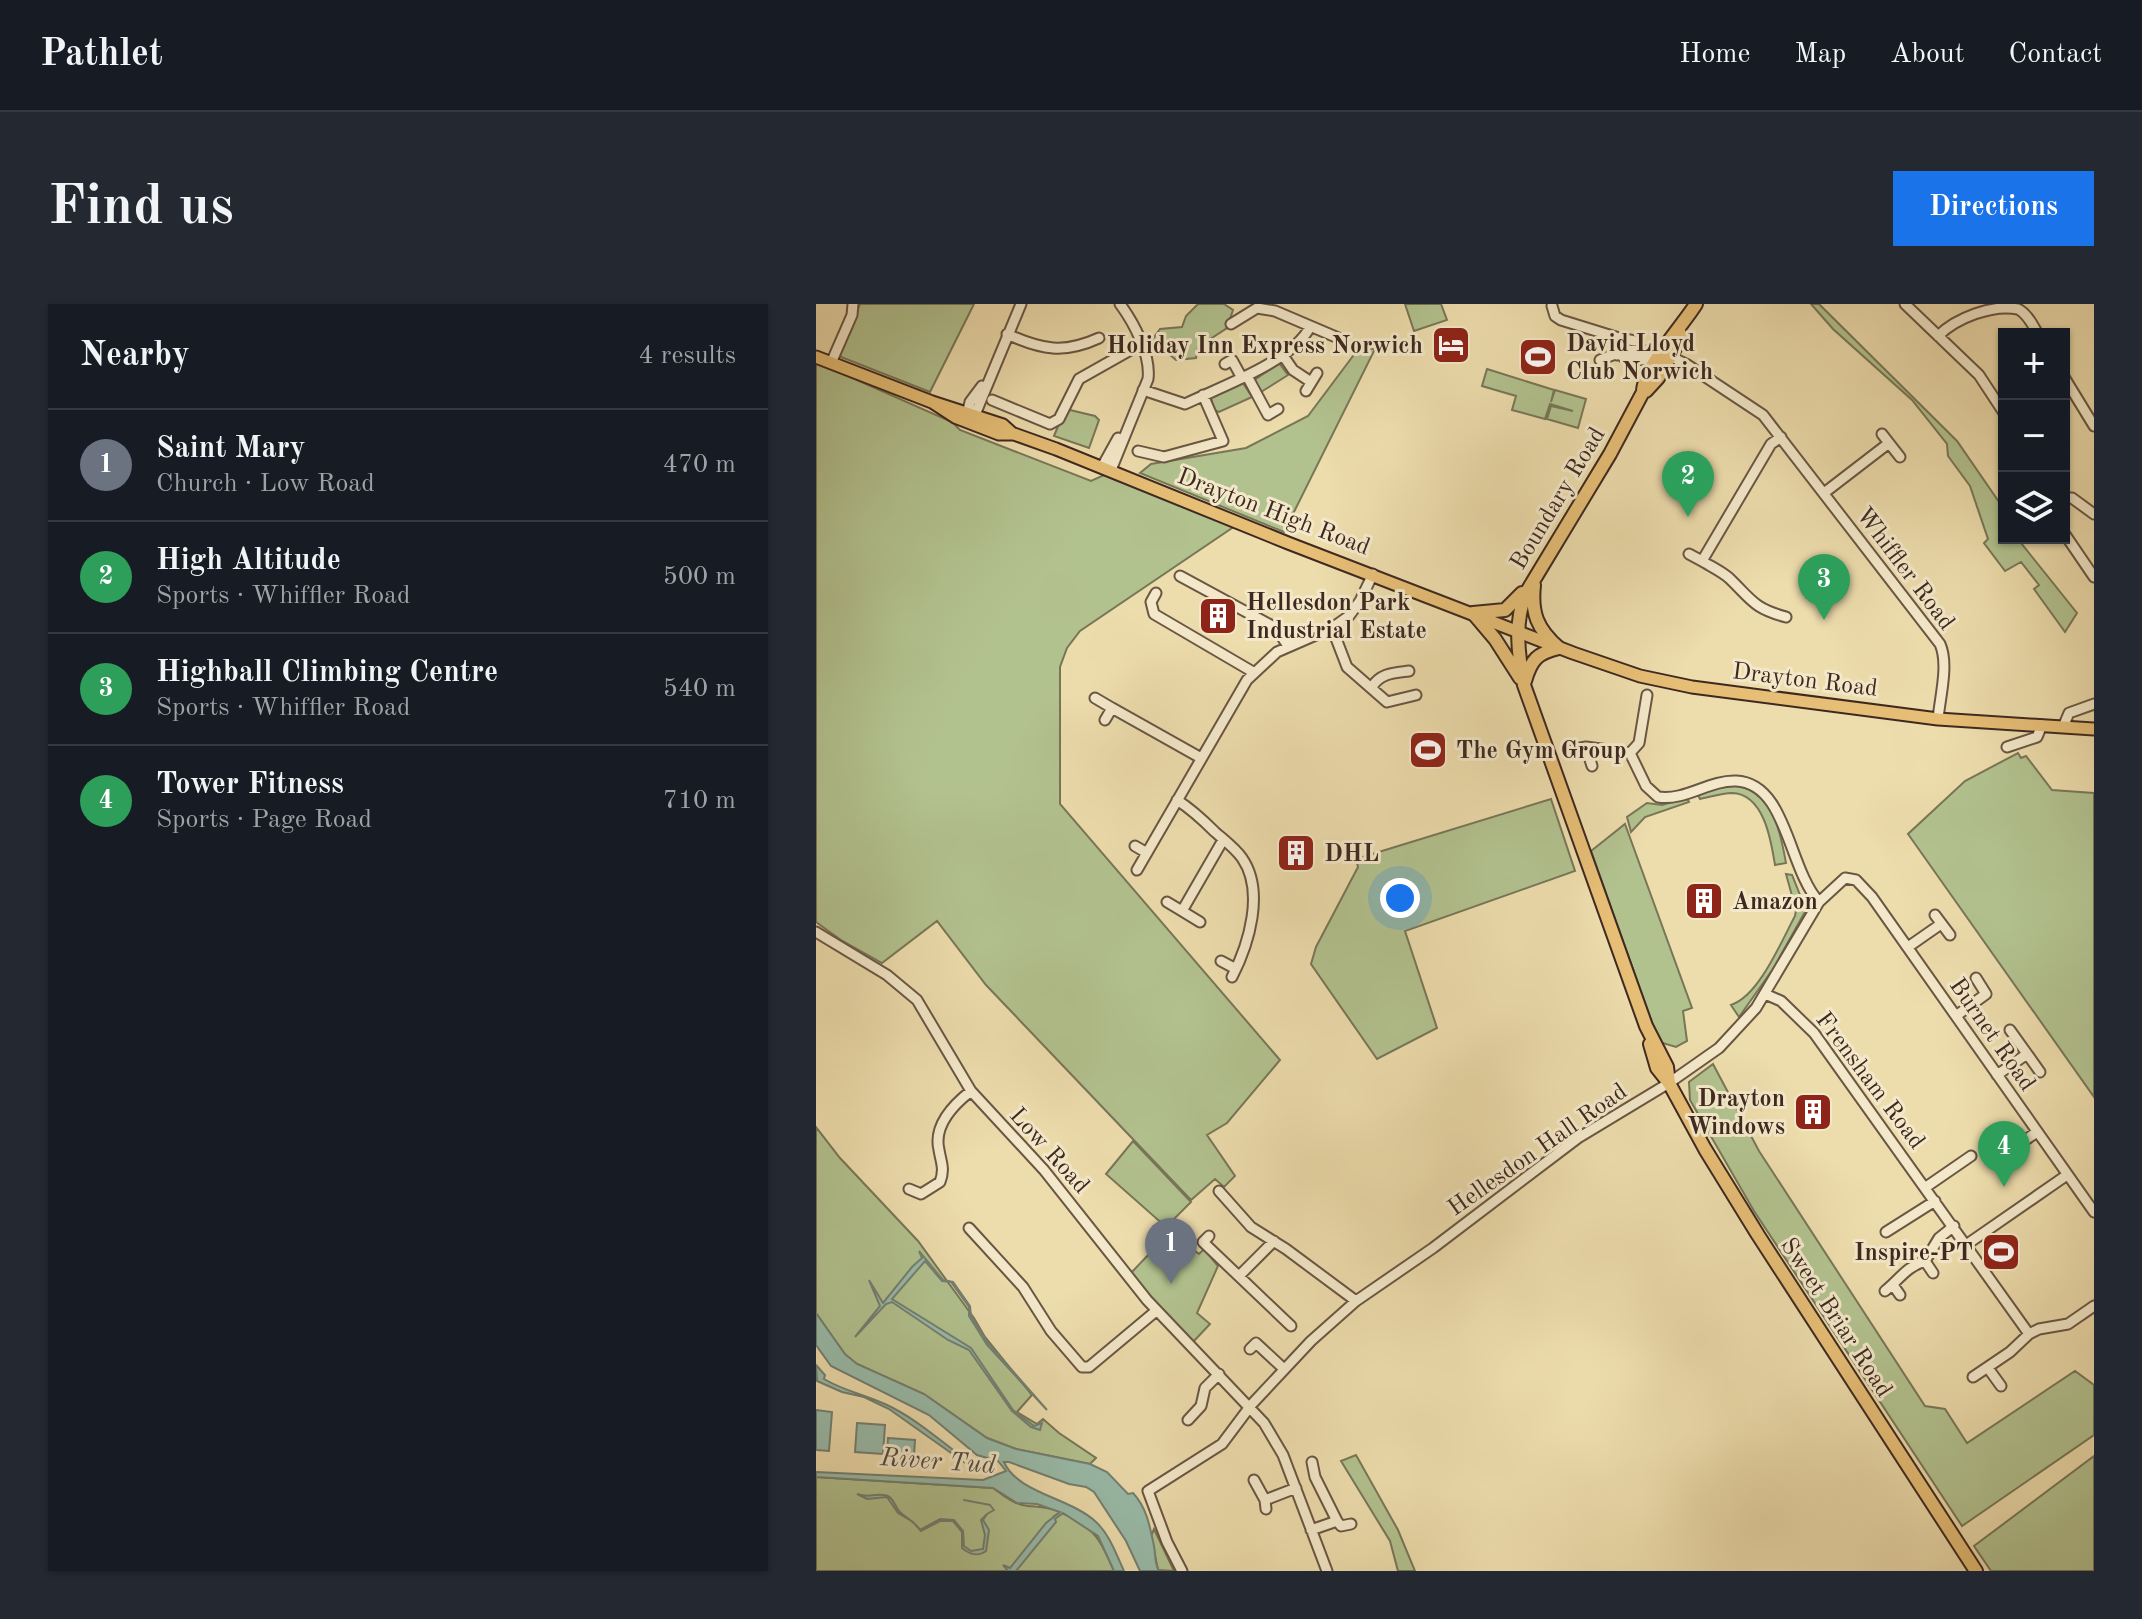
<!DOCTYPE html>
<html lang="en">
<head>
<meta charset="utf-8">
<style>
  :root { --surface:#171b24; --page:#242831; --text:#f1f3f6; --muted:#9ea1a6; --line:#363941; --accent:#1a73e8 }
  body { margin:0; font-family:"Old Standard TT",serif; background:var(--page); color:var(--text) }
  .controls { position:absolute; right:24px; top:24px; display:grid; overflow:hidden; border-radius:0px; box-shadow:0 2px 6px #0004 }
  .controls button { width:72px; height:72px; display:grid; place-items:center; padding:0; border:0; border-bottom:2px solid var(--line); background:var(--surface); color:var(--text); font:40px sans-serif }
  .you { position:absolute; left:584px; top:594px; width:28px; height:28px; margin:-20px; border:6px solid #fff; border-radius:50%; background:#1a73e8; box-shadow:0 0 0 12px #1a73e833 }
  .badge { display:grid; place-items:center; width:52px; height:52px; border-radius:50%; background:var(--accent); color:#fff; font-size:26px; font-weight:700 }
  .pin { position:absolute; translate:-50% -66px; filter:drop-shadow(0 2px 4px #0008) }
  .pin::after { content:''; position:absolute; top:42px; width:28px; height:24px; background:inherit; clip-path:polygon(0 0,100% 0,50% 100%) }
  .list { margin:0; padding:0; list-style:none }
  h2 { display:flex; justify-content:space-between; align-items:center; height:104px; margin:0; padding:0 32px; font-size:34px }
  h2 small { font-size:26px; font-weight:400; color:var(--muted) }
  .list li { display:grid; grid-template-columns:52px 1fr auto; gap:24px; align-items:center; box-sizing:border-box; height:112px; padding:0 32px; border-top:2px solid var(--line) }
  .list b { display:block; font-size:30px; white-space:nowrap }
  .list p { margin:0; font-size:26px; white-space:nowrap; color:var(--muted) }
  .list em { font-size:26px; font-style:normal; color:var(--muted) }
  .icon { flex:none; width:44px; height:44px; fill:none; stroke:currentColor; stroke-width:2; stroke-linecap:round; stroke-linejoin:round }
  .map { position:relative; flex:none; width:1278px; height:1267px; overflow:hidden; border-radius:0px }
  header { display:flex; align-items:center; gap:48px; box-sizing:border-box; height:112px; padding:0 40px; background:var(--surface); border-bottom:2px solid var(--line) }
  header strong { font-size:38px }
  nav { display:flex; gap:44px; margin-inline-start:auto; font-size:28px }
  .intro { display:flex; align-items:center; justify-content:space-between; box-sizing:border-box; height:192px; padding:0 48px }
  h1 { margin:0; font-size:56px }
  .button { padding:20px 36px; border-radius:0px; background:var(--accent); color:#fff; font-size:28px; font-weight:700 }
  main { display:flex; gap:48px; padding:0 48px }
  aside { flex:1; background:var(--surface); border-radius:0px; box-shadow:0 2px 6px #0004 }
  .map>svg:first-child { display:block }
</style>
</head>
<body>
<header>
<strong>Pathlet</strong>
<nav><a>Home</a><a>Map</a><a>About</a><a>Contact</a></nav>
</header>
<div class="intro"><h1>Find us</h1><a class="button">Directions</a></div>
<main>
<aside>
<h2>Nearby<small>4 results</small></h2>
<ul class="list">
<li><span class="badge" style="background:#6b7280">1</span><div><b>Saint Mary</b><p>Church · Low Road</p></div><em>470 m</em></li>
<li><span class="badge" style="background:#2e9e5b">2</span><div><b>High Altitude</b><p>Sports · Whiffler Road</p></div><em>500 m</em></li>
<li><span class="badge" style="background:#2e9e5b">3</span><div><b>Highball Climbing Centre</b><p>Sports · Whiffler Road</p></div><em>540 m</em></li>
<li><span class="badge" style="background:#2e9e5b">4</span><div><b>Tower Fitness</b><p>Sports · Page Road</p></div><em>710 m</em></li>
</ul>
</aside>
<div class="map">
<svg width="1278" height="1267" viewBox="0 0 1278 1267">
  <rect width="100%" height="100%" fill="#eddcac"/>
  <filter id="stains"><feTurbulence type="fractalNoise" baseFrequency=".0025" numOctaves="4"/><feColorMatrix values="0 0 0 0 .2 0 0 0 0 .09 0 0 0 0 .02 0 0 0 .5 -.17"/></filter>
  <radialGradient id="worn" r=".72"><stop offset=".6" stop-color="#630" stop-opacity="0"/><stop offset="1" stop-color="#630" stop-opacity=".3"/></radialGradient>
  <!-- green -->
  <path fill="#b2c28f" stroke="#787658" stroke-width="2" d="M44,0H158L114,88L25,53L23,47Z
    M382,0H408L417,6L411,24L382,43L380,54L360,56L336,36L344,25L366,23L370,12Z
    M589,0H625L631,16L598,27Z
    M995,0H1003L1141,137L1183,198L1188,212V234H1201L1261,309L1249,328L1218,285L1223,281L1205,258L1189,267L1168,239L1172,235L1154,182L1132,152L1131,140L1096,96L1017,25Z
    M543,44L559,45L468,228L324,169L335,160L430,144L492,112Z
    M0,58L136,118L144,126L275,177L288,171L419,222L264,327L251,344L244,363V500L464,756L411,819L391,831L419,872L408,883L399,875L375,896L170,681L121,617L66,659L25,636L0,618Z
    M463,59L472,71L445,88L437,77Z
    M671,65L738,86L735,98L739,86L770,95L762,124L731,115L735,102L757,107L734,100L729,115L696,106L700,92L666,82Z
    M427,79L436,93L403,108L398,106L395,94Z
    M254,106L279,112L283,116L273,144L238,132L247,110Z
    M1202,449L1205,454L1210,452L1236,486L1278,489V793L1092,530L1149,477Z
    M920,481C957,489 964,525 970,559L959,561C955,536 948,490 916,489C906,489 894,493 884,495L882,491L906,482Z
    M871,494L873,498L829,513L815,528L811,513L831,499L846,501Z
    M735,495L759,567L589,627L621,724L561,755L495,660L500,643L542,563L540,555Z
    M809,520L876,704L867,707L871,737L860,743L843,738L775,547Z
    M970,570L976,571L990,606L957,665L923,713L915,701C943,692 965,638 979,612L980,606Z
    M897,760L943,847L1109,1102L1129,1105L1151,1139L1259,1067L1278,1081V1131L1146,1222L938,907L874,796L873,778Z
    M0,823L24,854L102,937L158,1014L169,1033L216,1091L201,1108L221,1120L227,1115L243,1129L280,1154L274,1160L200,1145L171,1134L108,1090L41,1060L29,1051L0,1009Z
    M317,837L375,898L350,923L290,870Z
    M354,928L383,950L388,945L402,962L381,1009L394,1020L377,1038L352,1014L314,970Z
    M540,1151L582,1226L599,1267H582L574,1237L525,1157Z
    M1278,1152V1267H1175L1158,1242Z
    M0,1173L177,1184C187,1191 198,1201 212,1202C224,1203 232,1203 244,1208L237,1213L246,1209C279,1224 285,1236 298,1267H0Z
    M338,1225L358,1267L342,1266L335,1232Z"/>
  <!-- water -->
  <path fill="#99bcaa" stroke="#758173" stroke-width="2" d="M103,947L127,976L137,978L154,1002L155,1012L172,1039L231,1106L171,1041L153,1012V1003L135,978L126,977L109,957L76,995L155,1044L197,1106L218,1122L226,1119L224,1126L215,1123L196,1107L153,1046L132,1036L76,998L70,1000L39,1033L64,1002L53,976L67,999L96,963L106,954Z
    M0,1009L29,1050L41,1060L108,1090L171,1134L200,1145L274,1160L291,1168L312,1190L317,1189C331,1204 334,1223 338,1242C340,1252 338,1258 343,1267H324L310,1237L278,1188L270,1183L253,1180L193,1158H188C201,1189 255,1194 280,1218C294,1231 300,1250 308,1267H298L282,1232L247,1209L239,1215L240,1218L200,1267H192L187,1261L194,1264L230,1219L244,1208L221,1200L201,1199L177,1184L0,1173V1168L167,1176L190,1167L182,1157L161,1151L113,1111L15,1062L0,1041Z
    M0,1061L9,1071L8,1075C28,1087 50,1091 71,1101C99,1114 123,1136 148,1154V1158L73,1105L48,1093L26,1088L1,1077Z
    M0,1106L16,1108L13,1147L0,1146Z
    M41,1119L69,1121L67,1150L39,1148Z
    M72,1134L99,1136L98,1151L71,1149Z
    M41,1190C53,1194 56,1190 67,1191C78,1191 78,1203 85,1209C92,1215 99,1218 104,1226L124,1215L138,1216L147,1227L148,1242L155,1247L167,1245L169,1231L165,1216L171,1210L167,1216L173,1226L170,1247C162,1253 153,1250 146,1244V1228L137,1217H124L105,1227L97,1218L82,1209L71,1193L51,1195Z"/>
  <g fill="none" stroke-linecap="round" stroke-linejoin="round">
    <!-- stream -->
    <path stroke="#758173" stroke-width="2" d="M148,1196L174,1201L178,1206L171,1210"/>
    <defs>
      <path id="minor" d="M1089,0L1163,71L1188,109
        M736,2L739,12L745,16L803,34L801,51
        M415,20L441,4L459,7L527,36
        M191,30C226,46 248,50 283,34
        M1122,32C1140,14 1176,0 1202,5C1212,10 1217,22 1222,30
        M803,34L819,37
        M466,50L477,66L495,78
        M804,50L808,54L843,57
        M784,56L809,46L845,48L870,60L947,111L1124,340C1133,360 1124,393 1122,415
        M15,59L36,11L37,0
        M409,60L416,56L426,74
        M431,72L452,111L462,105
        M1248,73L1278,122
        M327,86L369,100C404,83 476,58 494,23
        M490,87L501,69
        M176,96L234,120L243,115L263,75L325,40
        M150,114L154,98L166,82
        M153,115L159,111L163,101L205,0
        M1073,139L1084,153
        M322,147L348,153L407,137L387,91
        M286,163L302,134
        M295,166L332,75C335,51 318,19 304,0
        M1008,189L1073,139L1066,130
        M1248,194H1256L1278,210
        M1248,229L1278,273
        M873,250L886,257L955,140L965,133
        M886,257C894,262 905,267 913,274C936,296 937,304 970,313
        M364,272L460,324L472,342
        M340,289L335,298L338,310L437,368
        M516,324L531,363L571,398L600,391
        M556,383C564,369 578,369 593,367
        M279,394L296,404
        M289,416L296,404L385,454
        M1247,423L1253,409L1278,400
        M770,443L776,462
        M1191,443L1221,433L1226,421
        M759,445L770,443L814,449L823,439L831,391
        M814,449L830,482L842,493C870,497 893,476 920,477C971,479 972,564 1003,598
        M361,496C375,505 387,516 399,528C408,536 419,544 426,554C449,587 433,640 416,673
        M319,542L331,549
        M321,566L431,376L461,348L516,324L533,312L544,297L557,270
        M351,598L366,607
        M1119,611L1134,631
        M384,618L366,607L407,536
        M0,628L71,671L101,696L155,787L228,866L331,996L448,1119L467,1151L511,1267
        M1092,643L1125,620
        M405,657L420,665
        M949,690L965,697L998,729L1213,1030
        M1140,712L1170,690L1160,674
        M1194,726L1224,768
        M1181,771L1211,750
        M1189,850L1221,828
        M1110,883L1155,852
        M93,885L105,890L124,878C129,865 125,858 123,846C117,821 137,801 155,787
        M403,887L435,923L470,945L540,997
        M153,924L207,983L235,1027L266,1063H273L340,1007
        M1070,928L1119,897
        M393,932L387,938L475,1022
        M1150,941L1251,871
        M1117,969L1109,957L1123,934L1138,922
        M423,972L458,937
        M1077,981L1084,991
        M1069,987C1084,975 1090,963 1109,957
        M434,1045L440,1039L468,1065
        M1172,1064L1185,1082
        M1157,1073L1194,1048L1213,1030L1223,1025L1252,1020L1278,1002
        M372,1116L385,1102L389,1084L403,1070
        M496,1158L499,1173L521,1217L525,1222L535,1220
        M438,1176L449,1196
        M450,1205L449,1196L480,1184
        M495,1226L521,1217
        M366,1267L351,1238L332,1187L406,1140L436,1100L495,1037L540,997L617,944L762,834L853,779L903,744L940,704L1003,598L1029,574L1040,576L1056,593L1278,908"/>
      <path id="major" d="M0,53L116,98L187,121L197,130
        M116,98L139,113L183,130H198L240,145L472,239L757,349L824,372L876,383L1122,415L1278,425"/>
      <path id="highway" d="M830,87L842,74L862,39L865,33L863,27
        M718,281C715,309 721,325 743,344
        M704,374L679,335L657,309L689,306L706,289
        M709,377C715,356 721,349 743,344
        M834,740L841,764L853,779L889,845L942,931L1160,1267
        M853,779L851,763L830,722L708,381C702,350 698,318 710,289L794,150L827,88C827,64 867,21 880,0"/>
    </defs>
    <!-- minor casing -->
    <use href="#minor" stroke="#6a5644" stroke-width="13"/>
    <!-- major casing -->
    <use href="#major" stroke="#3e2921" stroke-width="15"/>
    <!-- highway casing -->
    <use href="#highway" stroke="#3e2921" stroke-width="16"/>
    <!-- minor -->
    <use href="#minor" stroke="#f3e8c9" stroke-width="9"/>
    <!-- major -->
    <use href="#major" stroke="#e6be76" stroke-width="11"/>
    <!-- highway -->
    <use href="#highway" stroke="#e6be76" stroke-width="12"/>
  </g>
  <!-- icons -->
  <defs>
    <symbol id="hotel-square" viewBox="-11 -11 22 22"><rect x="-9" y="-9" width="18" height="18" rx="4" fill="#8f2418" stroke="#f3e8c9"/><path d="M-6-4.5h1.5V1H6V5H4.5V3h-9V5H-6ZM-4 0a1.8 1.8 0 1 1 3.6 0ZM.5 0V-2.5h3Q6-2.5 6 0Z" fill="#fff"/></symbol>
    <symbol id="stadium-square" viewBox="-11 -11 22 22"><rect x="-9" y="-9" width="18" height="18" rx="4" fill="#8f2418" stroke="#f3e8c9"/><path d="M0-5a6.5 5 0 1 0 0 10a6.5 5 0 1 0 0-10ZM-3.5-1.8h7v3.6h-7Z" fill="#fff"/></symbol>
    <symbol id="building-square" viewBox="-11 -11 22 22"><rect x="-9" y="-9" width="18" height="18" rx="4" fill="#8f2418" stroke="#f3e8c9"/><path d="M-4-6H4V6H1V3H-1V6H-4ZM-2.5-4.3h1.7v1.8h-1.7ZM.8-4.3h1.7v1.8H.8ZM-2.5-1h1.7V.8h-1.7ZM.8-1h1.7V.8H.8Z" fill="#fff"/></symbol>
  </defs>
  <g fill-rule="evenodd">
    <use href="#hotel-square" x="613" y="19" width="44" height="44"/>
    <use href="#stadium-square" x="700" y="31" width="44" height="44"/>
    <use href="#building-square" x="380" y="290" width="44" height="44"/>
    <use href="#stadium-square" x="590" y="424" width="44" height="44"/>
    <use href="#building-square" x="458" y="527" width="44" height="44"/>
    <use href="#building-square" x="866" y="575" width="44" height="44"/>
    <use href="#building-square" x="975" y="786" width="44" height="44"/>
    <use href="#stadium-square" x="1163" y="926" width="44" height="44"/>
  </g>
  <g text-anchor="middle" stroke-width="6" stroke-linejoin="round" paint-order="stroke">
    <!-- poi labels -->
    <g font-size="24" font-weight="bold" fill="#3e2921" stroke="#f3e8c9" text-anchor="start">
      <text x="750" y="47">David Lloyd<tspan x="750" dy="28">Club Norwich</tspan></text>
      <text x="607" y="49" text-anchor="end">Holiday Inn Express Norwich</text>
      <text x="430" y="306">Hellesdon Park<tspan x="430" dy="28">Industrial Estate</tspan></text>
      <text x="640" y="454">The Gym Group</text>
      <text x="508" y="557">DHL</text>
      <text x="916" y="605">Amazon</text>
      <text x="969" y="802" text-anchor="end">Drayton<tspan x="969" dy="28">Windows</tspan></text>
      <text x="1157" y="956" text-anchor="end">Inspire-PT</text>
    </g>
    <!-- street labels -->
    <g font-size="24" fill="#3e2921" stroke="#f3e8c9">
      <text transform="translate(741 194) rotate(-59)" y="8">Boundary Road</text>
      <text transform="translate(458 207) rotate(21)" y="8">Drayton High Road</text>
      <text transform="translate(1090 264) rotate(53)" y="8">Whiffler Road</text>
      <text transform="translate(989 375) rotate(7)" y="8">Drayton Road</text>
      <text transform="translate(1177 730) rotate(55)" y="8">Burnet Road</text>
      <text transform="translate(1055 776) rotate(53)" y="8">Frensham Road</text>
      <text transform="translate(721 845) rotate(-35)" y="8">Hellesdon Hall Road</text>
      <text transform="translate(234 846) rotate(48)" y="8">Low Road</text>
      <text transform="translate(1021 1013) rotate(57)" y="8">Sweet Briar Road</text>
    </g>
    <!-- water labels -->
    <g font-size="26" font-style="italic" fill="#554e43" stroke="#f3e8c9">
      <text transform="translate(122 1156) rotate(4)" y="9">River Tud</text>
    </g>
  </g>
  <rect width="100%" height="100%" filter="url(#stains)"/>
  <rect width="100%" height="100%" fill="url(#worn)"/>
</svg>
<div class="controls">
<button>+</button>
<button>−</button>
<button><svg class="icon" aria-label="layers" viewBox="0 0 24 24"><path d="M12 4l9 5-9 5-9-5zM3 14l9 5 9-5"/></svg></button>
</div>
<div class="you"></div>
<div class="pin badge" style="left:355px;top:980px;background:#6b7280">1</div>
<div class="pin badge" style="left:872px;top:213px;background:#2e9e5b">2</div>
<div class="pin badge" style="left:1008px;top:316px;background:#2e9e5b">3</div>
<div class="pin badge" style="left:1188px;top:883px;background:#2e9e5b">4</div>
</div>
</main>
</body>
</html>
